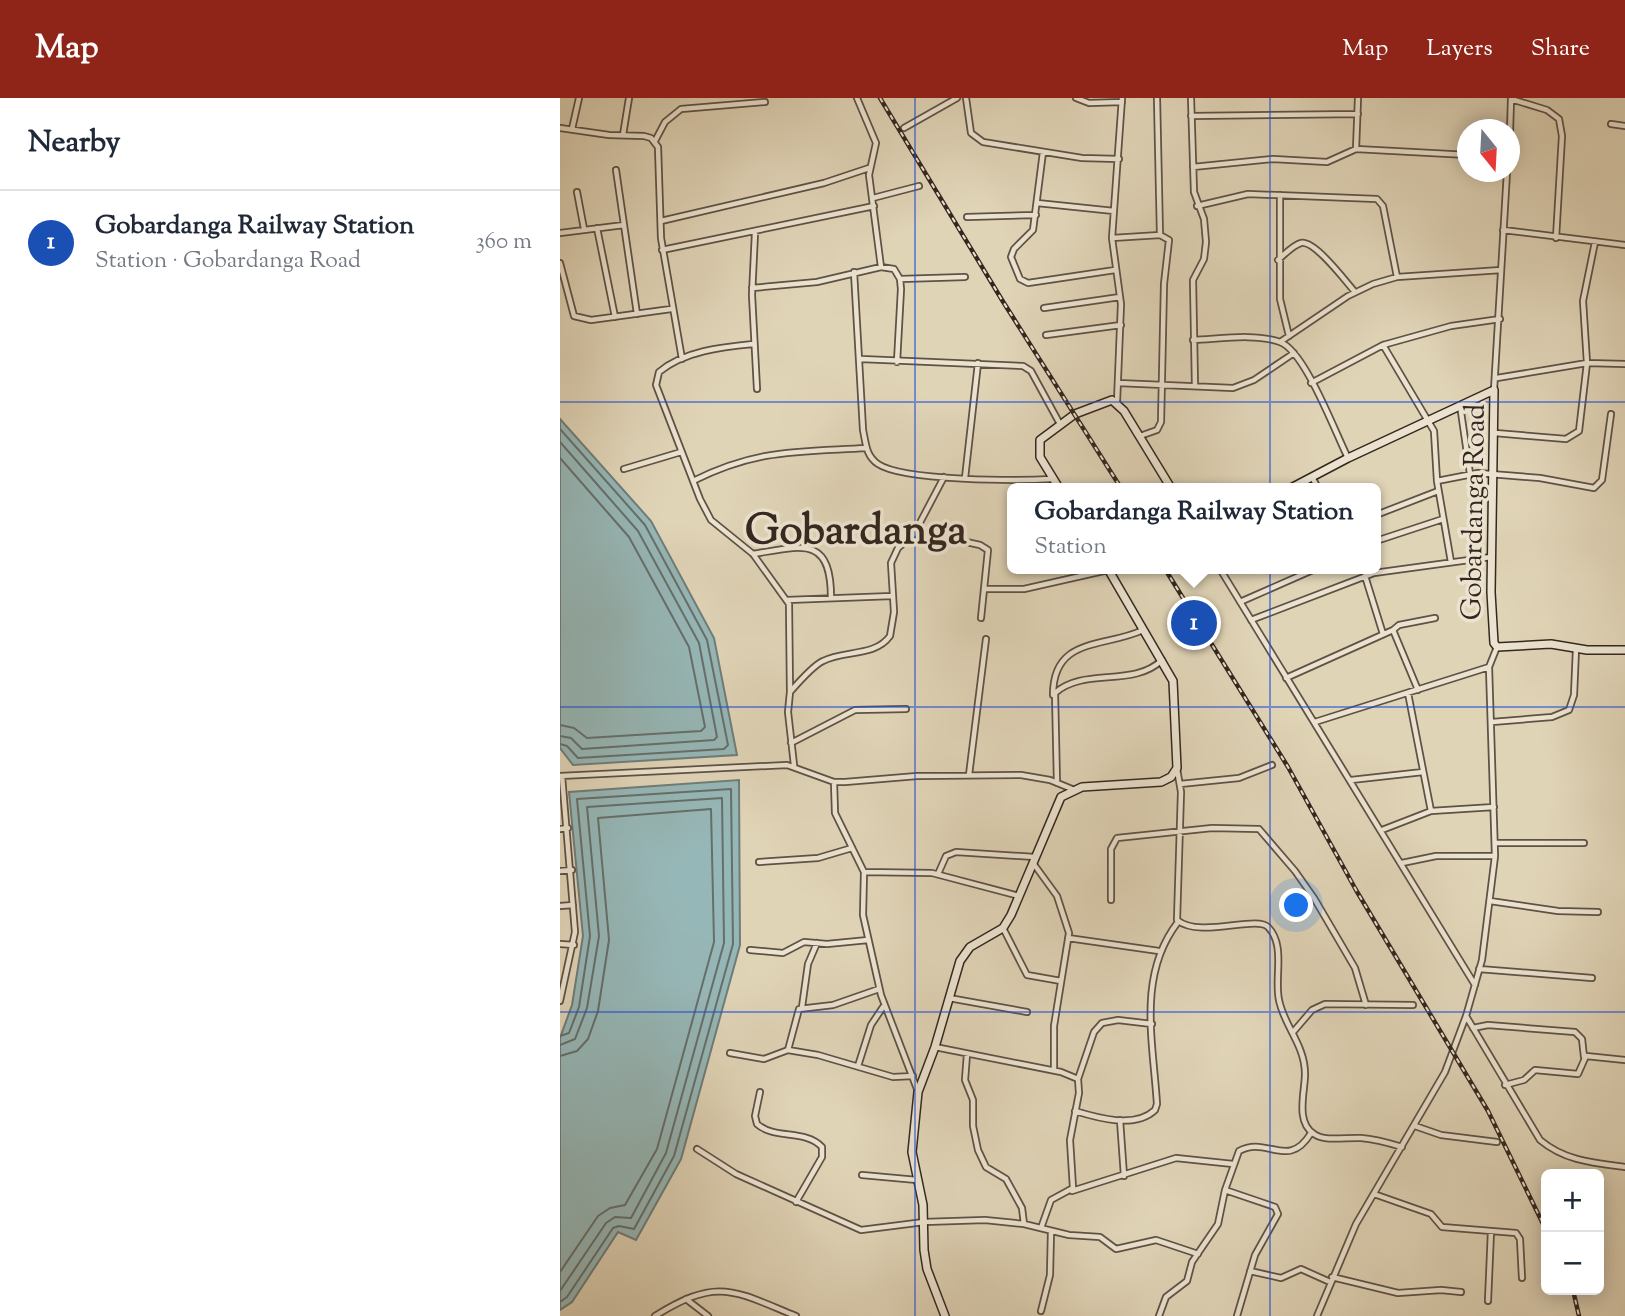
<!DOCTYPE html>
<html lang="en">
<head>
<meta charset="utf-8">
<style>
  :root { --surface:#fff; --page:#f2f2f3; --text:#1f2937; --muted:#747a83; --line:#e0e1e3; --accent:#8f2418 }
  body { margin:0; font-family:"Sorts Mill Goudy",serif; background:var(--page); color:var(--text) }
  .controls { position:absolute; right:21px; bottom:21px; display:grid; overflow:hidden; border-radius:10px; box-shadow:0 4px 18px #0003 }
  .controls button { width:63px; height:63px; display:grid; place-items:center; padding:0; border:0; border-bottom:2px solid var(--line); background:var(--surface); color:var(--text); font:35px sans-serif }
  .compass { position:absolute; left:897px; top:21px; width:63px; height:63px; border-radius:50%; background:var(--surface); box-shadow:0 4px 18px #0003; rotate:162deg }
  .you { position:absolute; left:737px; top:808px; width:24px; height:24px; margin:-18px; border:5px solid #fff; border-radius:50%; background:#1a73e8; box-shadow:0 0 0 10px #1a73e833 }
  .badge { display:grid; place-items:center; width:46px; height:46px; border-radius:50%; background:var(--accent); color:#fff; font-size:23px; font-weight:700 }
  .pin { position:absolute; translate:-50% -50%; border:4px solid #fff; box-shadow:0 2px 7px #0006 }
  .popup { position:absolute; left:447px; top:385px; width:374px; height:91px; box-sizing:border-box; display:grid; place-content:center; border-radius:10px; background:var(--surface); filter:drop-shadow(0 2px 5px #0005); font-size:23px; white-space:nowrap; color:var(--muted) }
  .popup b { font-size:26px; color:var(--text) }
  .popup::after { content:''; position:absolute; left:50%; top:100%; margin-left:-14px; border:14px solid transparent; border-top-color:var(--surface) }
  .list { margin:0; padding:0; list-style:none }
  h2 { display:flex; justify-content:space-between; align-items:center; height:91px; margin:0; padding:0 28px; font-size:30px }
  h2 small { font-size:23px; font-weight:400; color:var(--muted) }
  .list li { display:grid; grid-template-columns:46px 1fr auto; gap:21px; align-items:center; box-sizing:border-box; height:105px; padding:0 28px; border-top:2px solid var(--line) }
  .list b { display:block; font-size:26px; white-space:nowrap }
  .list p { margin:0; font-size:23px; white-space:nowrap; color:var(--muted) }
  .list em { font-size:23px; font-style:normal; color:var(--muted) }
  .map { position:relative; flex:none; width:1065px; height:1218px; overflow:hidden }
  header { display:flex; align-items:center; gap:42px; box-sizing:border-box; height:98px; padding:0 35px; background:var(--accent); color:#fff }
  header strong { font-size:33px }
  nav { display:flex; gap:38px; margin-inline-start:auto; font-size:24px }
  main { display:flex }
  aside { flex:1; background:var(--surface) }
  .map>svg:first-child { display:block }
</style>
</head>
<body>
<header>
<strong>Map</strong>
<nav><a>Map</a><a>Layers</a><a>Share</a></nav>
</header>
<main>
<aside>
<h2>Nearby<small></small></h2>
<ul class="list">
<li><span class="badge" style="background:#1a4fb4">1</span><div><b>Gobardanga Railway Station</b><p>Station · Gobardanga Road</p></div><em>360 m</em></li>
</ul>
</aside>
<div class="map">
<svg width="1065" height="1218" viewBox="0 0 1065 1218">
  <rect width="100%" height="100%" fill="#e0d4b7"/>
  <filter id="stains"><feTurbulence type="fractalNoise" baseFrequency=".00286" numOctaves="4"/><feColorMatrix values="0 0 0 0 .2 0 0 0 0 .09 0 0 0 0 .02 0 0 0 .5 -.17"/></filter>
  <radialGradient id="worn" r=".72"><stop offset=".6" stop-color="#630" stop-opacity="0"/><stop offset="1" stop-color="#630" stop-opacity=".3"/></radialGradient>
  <!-- water -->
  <path fill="#96b7b7" stroke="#6f7d7a" stroke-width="2" d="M0,321L91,423L154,540L177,657L13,667L0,650Z
    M179,682L180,847L121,1061L76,1142L58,1134L12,1204L0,1212V940L12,907L23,838L9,694Z"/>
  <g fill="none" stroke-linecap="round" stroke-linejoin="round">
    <!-- shore -->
    <path stroke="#656f6b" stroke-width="2" d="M0,331L85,427L147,542L168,647L164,651L18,660L7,648L0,646
      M0,344L78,433L139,545L157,639L154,642L22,651L11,640L0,638
      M0,360L69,439L129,549L145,629L141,633L27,640L14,630L0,627
      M0,938L9,935L19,909L30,838L17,701L171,691L173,846L114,1058L74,1131L59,1128L53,1130L7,1199L0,1204
      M0,947L15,941L27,910L39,838L27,709L162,700L164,845L106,1055L71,1120L55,1119L46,1125L0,1193
      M0,958L17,953L28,941L38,913L49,842L38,720L151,711L154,844L97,1051L65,1107L50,1110L38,1118L0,1174"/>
    <defs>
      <path id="minor" d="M297,0L316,45L309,77L321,169
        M406,0L411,35L423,44L522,60L559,61
        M516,0L529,5L562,4
        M597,0L600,137
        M631,0L634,94L644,121L646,144L644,161L633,182L635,288
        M951,1L987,12L999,21L1002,38L996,140
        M631,18L798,16
        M1051,26L1065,28
        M0,30L49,37L84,38L91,40L98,49L101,140L122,261
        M344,30L397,0
        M12,31L19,0
        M950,33L951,1
        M63,37L69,0
        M95,43L105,24L121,11L205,4
        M796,51L798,0
        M483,54L473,132L454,151L451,159L460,181L468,185L555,172
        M633,69L713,61L767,64L796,51L908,57
        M56,72L77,216
        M17,94L24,131
        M720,97V201L729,238
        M313,100L359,88
        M477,105L554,113
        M637,108L688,96L817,101L823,108L837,179
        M407,119L476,117
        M101,123L264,85L309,70
        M37,130L55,219
        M943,132L1065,147
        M0,135L64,127
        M195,135L192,197L197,291
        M552,140L600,137L609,142L604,186L601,324L597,332L580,338
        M102,152L314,108
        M718,162C724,157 733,147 741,145C755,142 786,184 795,194
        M0,165L14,218L31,222L111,211
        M294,174L303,332C306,346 306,358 318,366C343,383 459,383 492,381
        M340,181L405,179
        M192,190L257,184L321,169L334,171L340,181L341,191L337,264
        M484,210L560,199
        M486,237L561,227
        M633,242C660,241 694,235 720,244C745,253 775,334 788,360
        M720,244L788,198L813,186L837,179L941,172
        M193,246C162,249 124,253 99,274L96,287L140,401L151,422L193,456L229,506L230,594
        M823,247L874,333L877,383L891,464
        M301,261L463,268L471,273L500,326
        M937,280L1027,265L1065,266
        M558,285L673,290L694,282L734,255
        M751,285L823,247L891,228L940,221
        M934,292L947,74
        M557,304L561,206L552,140L562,0
        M900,307L910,376
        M935,335L1006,341L1019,333L1027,265L1023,203L1035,144
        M64,371L121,354
        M752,379L758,390
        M405,380L418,265
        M133,383C197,351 237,354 306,350
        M877,383L918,375L980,380L1034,390L1042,382L1051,316
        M816,417L878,393
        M356,433L420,447L428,452L421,520
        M816,443L883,421
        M193,456C242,448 271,437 271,500
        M660,471L915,887
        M805,478L823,536
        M425,491H464L548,472
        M227,502L332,498
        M680,504L755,471
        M691,522L814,475L931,459
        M726,580L833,532
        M858,592L833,532L839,527L875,520
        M848,595L871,713
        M493,597C493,538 545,550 583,532
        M755,624L929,569
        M932,624L992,619L1009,612L1014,597L1016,551
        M231,645L295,612L346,611
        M234,667L228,614L230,594C237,586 254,567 263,563C284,552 315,559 330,538L334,514L331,465L338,450L354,436L384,379
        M617,671L621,694L617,822C640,841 696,817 708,829C726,847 714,880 719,902C724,928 745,947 745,976C745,994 735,1024 754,1036C765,1044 787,1039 801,1040C815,1041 829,1045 842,1049
        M409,677L426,541
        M0,678L227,667L274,684H285L357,678L461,677L490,682L512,691
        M791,682L863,674
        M274,684L275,715L304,774L372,775L459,798
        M497,685L495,595C524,569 573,590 602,562
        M620,686L679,680L712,667
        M0,731L8,730
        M822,732L871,713L934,709
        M935,745H1024
        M199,764L258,760L292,750
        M473,765L497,798L509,835L494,928V972
        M842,765L876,758H935
        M0,773L12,772
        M304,774L303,817L321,897L357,991
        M378,776L386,758L396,754L475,759
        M551,802V751L557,740L652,730L699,731L735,773L754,800L795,870L806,907
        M930,803L998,813L1038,814
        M0,808L13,807
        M443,830L467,877L501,883
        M508,840L599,853
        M0,846L14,847
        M190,852L223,855L244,844L267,846L308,842
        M919,871L1032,880
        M389,900L467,914
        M0,903L15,834L2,678
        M242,909L248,866L257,845
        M906,918L980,1042C1005,1063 1034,1065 1065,1069
        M913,930L928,927L1015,934L1022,941L1024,959
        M734,933L752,912L765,906L853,907
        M375,949L501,974L518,981L519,995L510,1042L513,1090L491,1102L481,1130
        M228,952L239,911L273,907L319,891
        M170,955L204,961L228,952L258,957L333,979L353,978
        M407,956L405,982L413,1002V1028L418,1052L426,1069L446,1081L462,1110L464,1126
        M298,968L311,927L323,909
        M518,981L534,934L542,925L558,922L592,926
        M945,987L964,982L975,972L1018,976L1026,958L1065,962
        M200,994L195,1018L197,1026C215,1042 245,1031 262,1049V1059L236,1104
        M515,1013C538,1020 575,1031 595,1012L597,1006C593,943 577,877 618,824
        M560,1022L564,1078
        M855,1028L881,1037L937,1044
        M137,1051L176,1076L301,1132L364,1124L425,1122L464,1126L509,1137L540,1139L556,1151L596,1142L638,1156
        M302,1077L357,1082
        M665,1092L715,1109L718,1116L695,1157L677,1218
        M512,1093L616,1060L673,1066
        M814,1096L871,1116L882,1129L956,1135L960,1141L962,1180
        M690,1173L721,1180L741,1171L770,1184
        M772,1179L838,1195L881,1192L901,1194
        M126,1201L148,1218
        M928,1203L931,1133
        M481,1213L490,1177L491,1133
        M95,1218C158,1179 172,1192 236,1218
        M599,1218L606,1199L627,1183L632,1164L658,1126L665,1092L679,1053C707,1037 728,1073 751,1035
        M757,1218L796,1126L885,974L906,918L922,862L935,758L929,569L937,549"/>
      <path id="secondary" d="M499,390L480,359V342L515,316L552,302L564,313L611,390
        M731,390L788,360L934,292L931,494L934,545L937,549L991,546L1027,552H1065
        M385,1218L367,1171L364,1152L363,1107L352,1054L358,994L375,949L400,863L410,849L443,830L451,817L501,699L522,689L601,684L611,679L617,670L613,583L548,471"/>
    </defs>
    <!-- minor casing -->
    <use href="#minor" stroke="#5f5245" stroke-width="8"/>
    <!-- secondary casing -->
    <use href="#secondary" stroke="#34271f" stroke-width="10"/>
    <!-- minor -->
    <use href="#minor" stroke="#ebe3d0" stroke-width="4.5"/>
    <!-- secondary -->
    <use href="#secondary" stroke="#ebe3d0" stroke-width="7"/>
    <defs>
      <path id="rail" d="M320,0L442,202L561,390
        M605,471L728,669L796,792L928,1013L986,1132
        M1013,1192L1019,1218"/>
    </defs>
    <!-- rail casing -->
    <use href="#rail" stroke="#34271f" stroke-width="4.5"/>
    <!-- rail -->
    <use href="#rail" stroke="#ebe3d0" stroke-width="2" stroke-dasharray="5" stroke-linecap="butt"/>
  </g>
  <!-- grid -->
  <path fill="none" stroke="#1d4ed8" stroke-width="2" stroke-opacity="0.55" d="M355,0V1218M710,0V1218M0,304H1065M0,609H1065M0,914H1065"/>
  <g text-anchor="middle" stroke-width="7" stroke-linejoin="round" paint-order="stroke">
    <!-- street labels -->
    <g font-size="28" fill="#34271f" stroke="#ebe3d0">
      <text transform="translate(912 414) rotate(-89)" y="10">Gobardanga Road</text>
    </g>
    <!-- town labels -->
    <g font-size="42" font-weight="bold" fill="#34271f" stroke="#ebe3d0">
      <text x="296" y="445">Gobardanga</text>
    </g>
  </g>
  <rect width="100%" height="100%" filter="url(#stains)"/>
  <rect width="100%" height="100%" fill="url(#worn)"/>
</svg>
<div class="controls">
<button>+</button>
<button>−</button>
</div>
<svg class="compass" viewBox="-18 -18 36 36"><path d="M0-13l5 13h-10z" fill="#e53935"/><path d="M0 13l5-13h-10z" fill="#747a83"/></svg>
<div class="you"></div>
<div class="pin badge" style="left:634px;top:525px;background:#1a4fb4">1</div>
<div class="popup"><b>Gobardanga Railway Station</b>Station</div>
</div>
</main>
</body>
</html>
